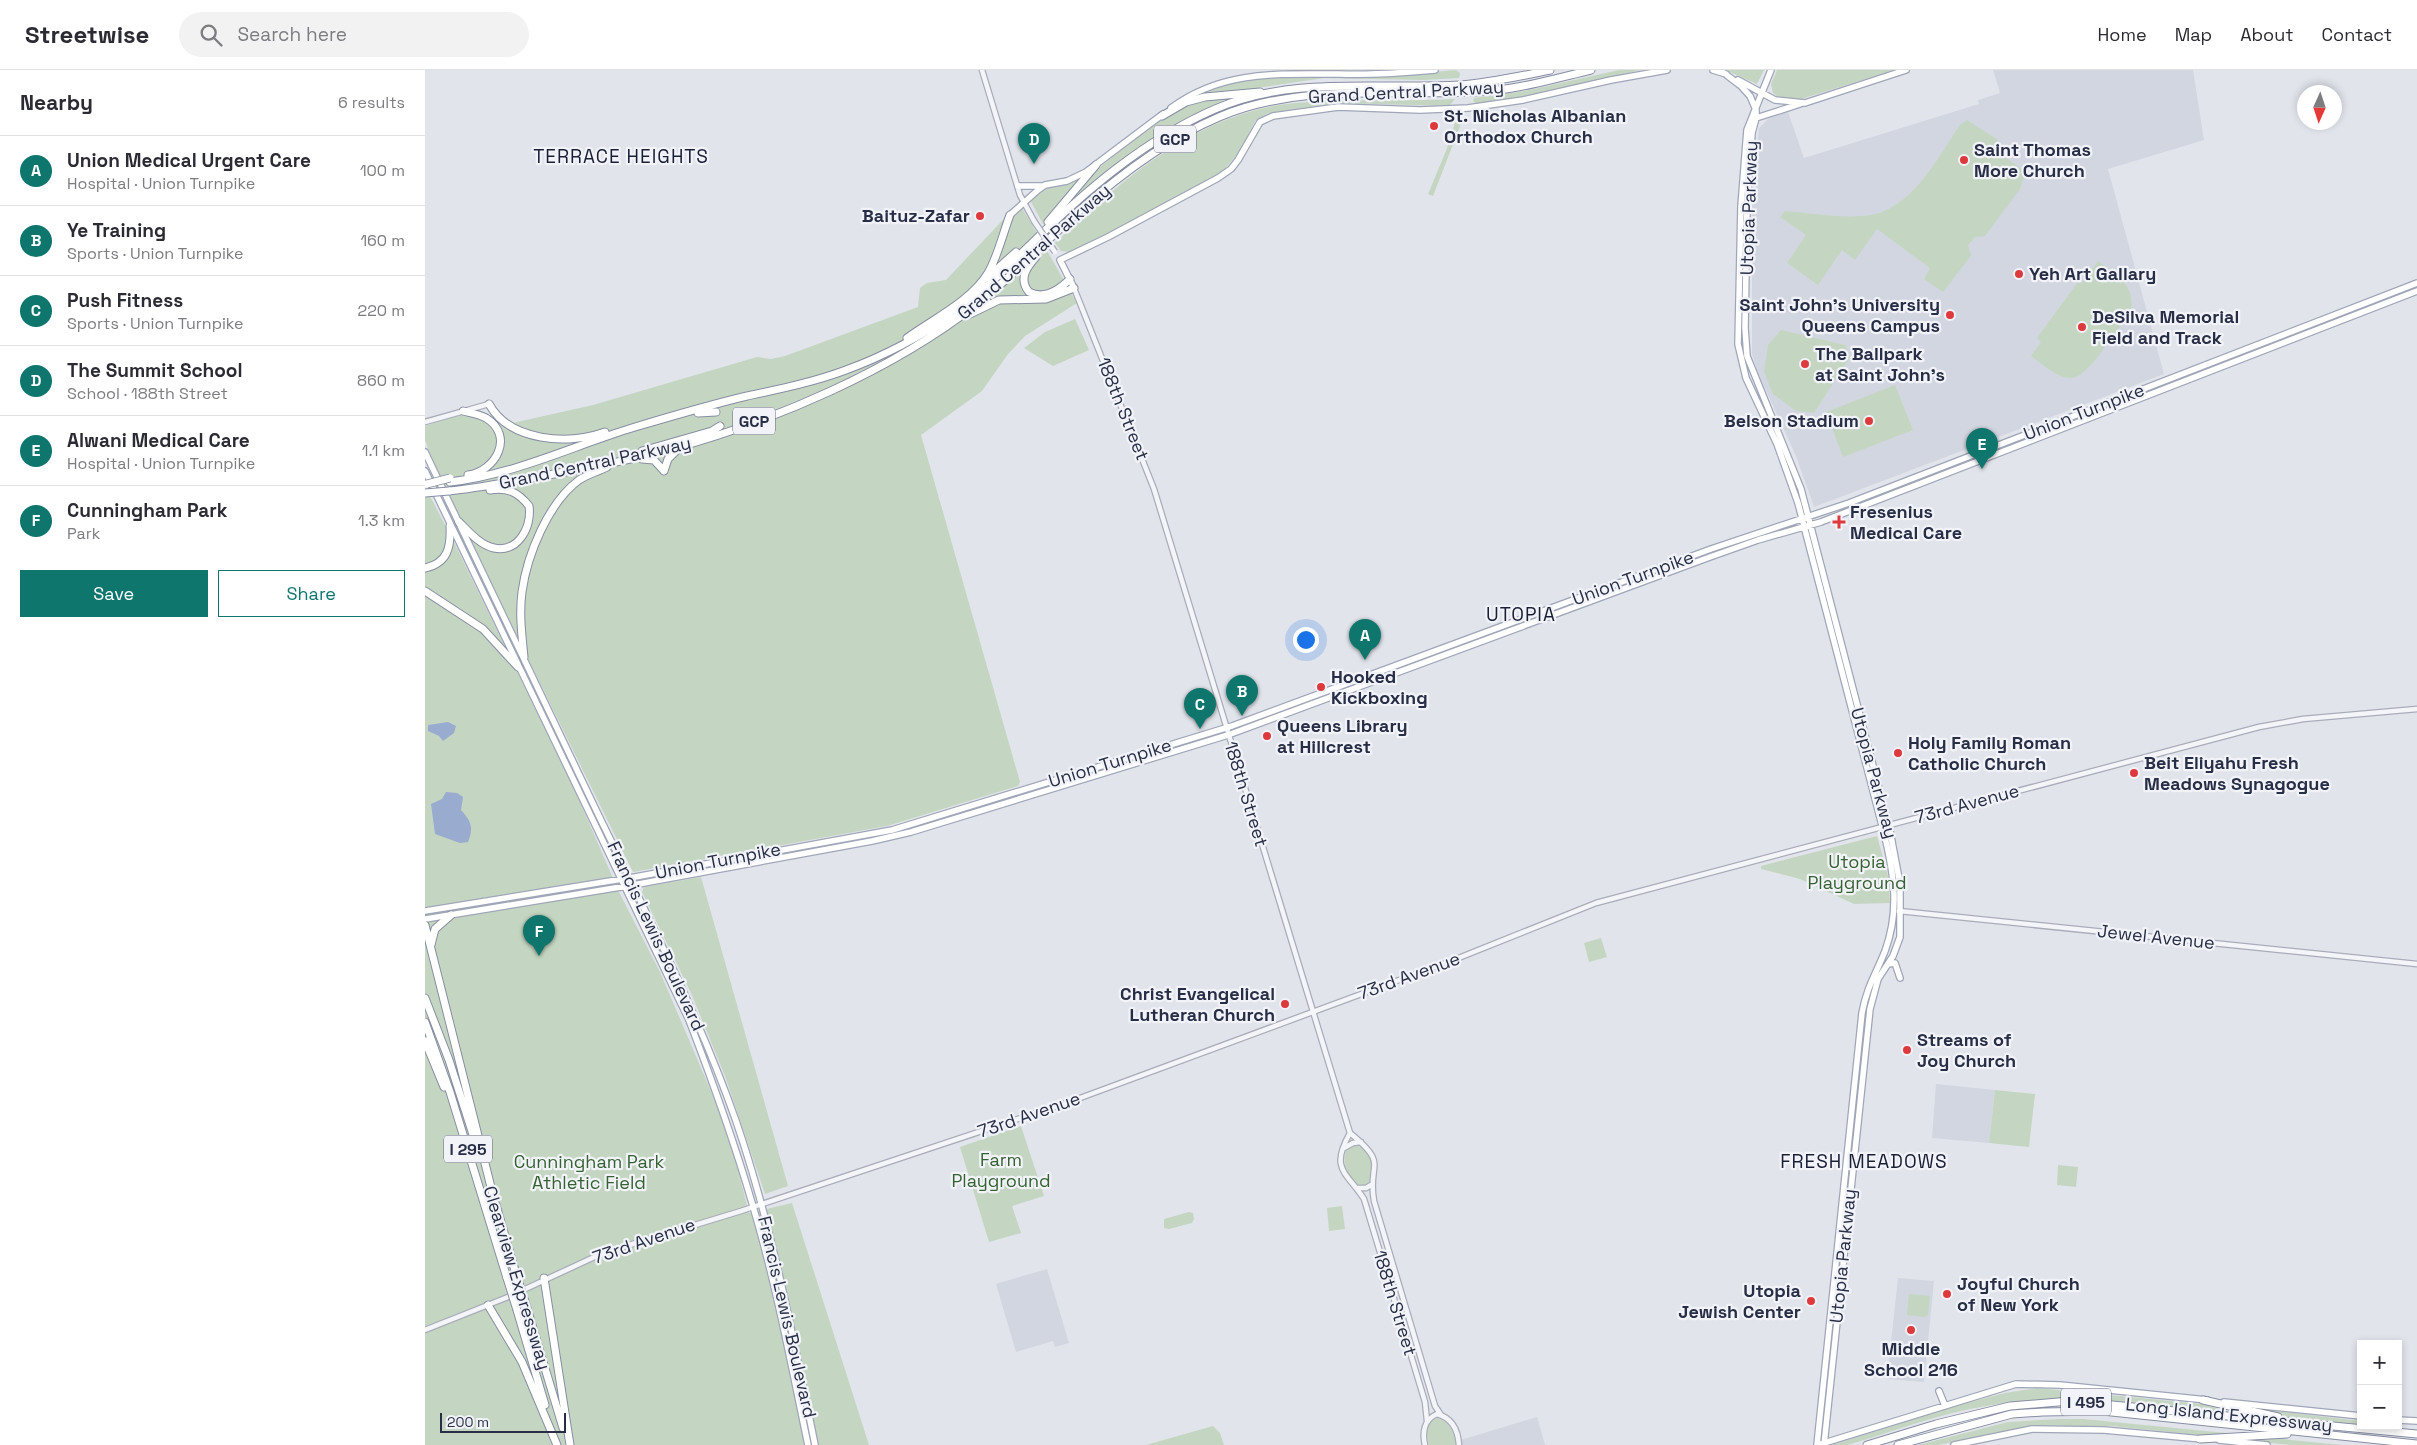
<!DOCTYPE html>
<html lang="en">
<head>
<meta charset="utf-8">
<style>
  :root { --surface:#fff; --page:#f2f2f3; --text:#2b2b33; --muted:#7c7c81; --line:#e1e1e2; --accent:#0f766e }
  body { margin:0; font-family:"Space Grotesk",sans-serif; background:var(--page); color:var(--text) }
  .controls { position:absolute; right:15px; bottom:15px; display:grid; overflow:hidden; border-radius:0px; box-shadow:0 2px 8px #0003 }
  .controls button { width:45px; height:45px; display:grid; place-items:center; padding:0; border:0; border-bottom:1px solid var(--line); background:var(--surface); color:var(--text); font:25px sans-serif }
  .compass { position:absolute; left:1872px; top:15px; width:45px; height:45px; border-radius:50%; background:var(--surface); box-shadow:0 2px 8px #0003; rotate:183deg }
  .scale { position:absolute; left:15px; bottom:12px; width:126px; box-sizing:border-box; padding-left:5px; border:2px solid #272e45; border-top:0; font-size:14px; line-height:18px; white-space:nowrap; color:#272e45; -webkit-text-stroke:4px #f1f3f8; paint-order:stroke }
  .you { position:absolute; left:880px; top:569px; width:18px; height:18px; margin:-12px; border:4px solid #fff; border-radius:50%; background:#1a73e8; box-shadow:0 0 0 8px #1a73e833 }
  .badge { display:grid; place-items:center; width:32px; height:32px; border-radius:50%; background:var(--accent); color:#fff; font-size:16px; font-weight:700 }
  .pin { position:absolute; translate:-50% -41px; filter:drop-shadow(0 1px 2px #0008) }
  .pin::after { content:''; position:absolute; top:26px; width:18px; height:15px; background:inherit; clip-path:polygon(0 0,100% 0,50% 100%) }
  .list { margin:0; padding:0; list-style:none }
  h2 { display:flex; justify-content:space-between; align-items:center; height:65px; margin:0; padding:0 20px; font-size:21px }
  h2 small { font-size:16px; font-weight:400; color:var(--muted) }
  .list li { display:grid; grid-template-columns:32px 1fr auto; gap:15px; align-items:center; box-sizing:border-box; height:70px; padding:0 20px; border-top:1px solid var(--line) }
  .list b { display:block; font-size:19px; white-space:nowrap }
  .list p { margin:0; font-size:16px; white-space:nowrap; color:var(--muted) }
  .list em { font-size:16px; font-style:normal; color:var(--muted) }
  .actions { display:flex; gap:10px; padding:15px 20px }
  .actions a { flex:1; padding:11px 0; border:1px solid var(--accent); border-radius:0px; text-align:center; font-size:18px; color:var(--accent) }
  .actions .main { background:var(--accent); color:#fff }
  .icon { flex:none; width:28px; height:28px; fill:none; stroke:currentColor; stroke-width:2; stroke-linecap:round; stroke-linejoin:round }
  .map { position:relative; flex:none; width:1992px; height:1375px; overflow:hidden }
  header { display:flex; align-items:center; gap:30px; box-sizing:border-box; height:70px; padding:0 25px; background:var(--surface); border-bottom:1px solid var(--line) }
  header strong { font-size:24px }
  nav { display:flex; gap:28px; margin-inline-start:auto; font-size:18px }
  .search { width:350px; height:45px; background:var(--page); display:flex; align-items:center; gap:12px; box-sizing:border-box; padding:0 18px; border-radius:28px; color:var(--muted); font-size:19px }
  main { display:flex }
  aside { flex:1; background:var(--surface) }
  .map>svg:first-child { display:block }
</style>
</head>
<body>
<header>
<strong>Streetwise</strong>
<div class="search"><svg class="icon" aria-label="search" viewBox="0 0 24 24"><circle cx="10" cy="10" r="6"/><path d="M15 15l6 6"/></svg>Search here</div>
<nav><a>Home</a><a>Map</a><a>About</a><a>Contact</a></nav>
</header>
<main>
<aside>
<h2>Nearby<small>6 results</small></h2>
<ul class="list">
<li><span class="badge">A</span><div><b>Union Medical Urgent Care</b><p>Hospital · Union Turnpike</p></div><em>100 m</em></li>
<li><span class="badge">B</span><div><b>Ye Training</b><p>Sports · Union Turnpike</p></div><em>160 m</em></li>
<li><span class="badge">C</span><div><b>Push Fitness</b><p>Sports · Union Turnpike</p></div><em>220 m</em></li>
<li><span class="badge">D</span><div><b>The Summit School</b><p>School · 188th Street</p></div><em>860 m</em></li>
<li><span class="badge">E</span><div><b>Alwani Medical Care</b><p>Hospital · Union Turnpike</p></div><em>1.1 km</em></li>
<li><span class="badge">F</span><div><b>Cunningham Park</b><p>Park</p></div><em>1.3 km</em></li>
</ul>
<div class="actions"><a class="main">Save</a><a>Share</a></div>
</aside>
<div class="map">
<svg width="1992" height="1375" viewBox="0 0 1992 1375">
  <rect width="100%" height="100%" fill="#e1e4eb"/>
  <!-- built -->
  <path fill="#d2d6e0" d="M1568,0H1768L1779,70L1683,99L1739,304L1389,437L1371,386L1333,303L1327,284V137L1334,58L1346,46L1363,42L1379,88L1554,34L1553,30L1575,23Z
    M1511,1014L1570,1020L1564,1073L1507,1068Z
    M622,1199L644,1273L630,1277L628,1271L591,1282L571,1214Z
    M1473,1208L1509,1211L1499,1312L1462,1309Z
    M1112,1347L1120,1375H1023L1039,1369Z"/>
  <!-- green -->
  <path fill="#c4d6c1" d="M1031,0L1035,3L1034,8L998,10L899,8L770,27L792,17L833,7L987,4Z
    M1194,0H1216L1103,26L1052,34L1048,31L1049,28L1100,21Z
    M1300,0H1339L1332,14Z
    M1352,0H1470L1373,30L1353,27L1348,23L1346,14Z
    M807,27C738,56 681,99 627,150L669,102L740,45C762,33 783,29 807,27Z
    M1030,29L1024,36L912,33L843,43L830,51L816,80L797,102L736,138L644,182L636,181L630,173C696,110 775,41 870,33C923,28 976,32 1030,29Z
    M1034,47L1037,51L1008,126L1003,124L1021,81L1031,50Z
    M1542,50L1573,70L1568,79L1601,102L1595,119L1560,166L1550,167L1543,175L1546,186L1518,222L1499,209L1505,198L1452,159L1430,190L1417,180L1393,215L1362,193L1381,165L1355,147L1360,141C1385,143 1412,148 1437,146C1485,144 1511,90 1535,55Z
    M654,108L656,109L618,154L605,130L620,118Z
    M594,133L616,170L636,154L617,172L652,233L600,266L583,284L557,321L496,365L595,712L593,716L462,756L208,802L13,406L0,370V356L52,339L83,354L168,335L332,287L346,289L360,286L493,237L495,218L502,213L521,210Z
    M1673,191C1690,204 1710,214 1706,239C1699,253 1689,265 1680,277C1651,317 1644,316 1606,286L1616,272L1612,268L1653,212L1656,214Z
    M650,249L664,280L628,296L599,278L620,262Z
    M1356,260L1420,275L1425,287L1389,343L1371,341L1348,324L1339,302L1343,275Z
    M1470,315L1488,360L1418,387L1401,342Z
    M0,417L26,466L148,716L194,822L235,902L291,1033L311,1092L324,1143L367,1133L444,1375H0Z
    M1452,766L1463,806L1465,833L1429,834L1375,809L1336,799V796Z
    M276,807L363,1116L340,1124L300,1006L266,923L217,822L219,817Z
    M1176,868L1182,887L1164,892L1159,873Z
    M1570,1020L1610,1024L1604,1077L1564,1073Z
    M596,1056L619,1126L587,1136L596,1163L564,1172L535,1077Z
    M927,1075C948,1076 949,1097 945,1113L939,1117C921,1113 917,1096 921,1080Z
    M1633,1095L1653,1097L1651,1117L1632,1115Z
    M917,1136L920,1159L904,1161L902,1138Z
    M764,1142L768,1143L769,1149L767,1153L744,1159L739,1158V1149Z
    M1484,1224L1505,1226L1503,1245L1500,1247L1482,1245Z
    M1612,1318L1777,1334L1808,1343C1725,1334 1645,1322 1561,1336C1515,1343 1468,1362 1422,1375H1407L1523,1338L1580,1323Z
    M1842,1340L1936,1351V1356C1905,1352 1872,1351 1842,1343Z
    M1012,1348C1024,1351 1030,1363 1031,1375H1004C1001,1364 1000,1353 1012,1348Z
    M1635,1349H1658L1811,1364L1772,1365L1687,1356H1611L1513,1375H1493L1583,1352Z
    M788,1356L795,1363L799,1375H721Z
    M1847,1368L1917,1375H1866L1812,1369Z"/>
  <!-- water -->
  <path fill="#99abcf" d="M23,652L31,656L29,663L18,671L14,666L3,661V655Z
    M21,722L32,723L38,727L36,740C46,751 49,757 43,772L35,773L10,764L6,734L17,729Z"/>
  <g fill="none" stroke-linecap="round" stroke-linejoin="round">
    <defs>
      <path id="minor" d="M557,0L595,125L609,151
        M649,218L729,419L925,1063C965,1096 942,1092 949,1131L1010,1336L1016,1345
        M0,352L64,334
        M1474,841L1992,894
        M925,1063C904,1100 922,1102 939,1129L1000,1332L1002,1351
        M919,1078L928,1073L936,1072
        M932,1118H941L946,1115
        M0,1260L83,1227L178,1183L316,1141L647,1031L1031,889L1171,833L1834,657L1878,649L1992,639
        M1000,1375C997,1363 999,1349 1012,1344C1027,1348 1033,1360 1034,1375"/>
      <path id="major" d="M1288,0L1301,4
        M1346,0L1322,60L1316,136L1313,274L1321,308L1352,374L1373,433L1459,763C1469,804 1475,840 1460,881C1451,904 1442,916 1437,943L1392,1375
        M1299,3L1316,16L1325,26L1331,40V48L1327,63L1322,137L1320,258L1322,286L1376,419L1465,761L1475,814V867L1468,886L1453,909L1445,939L1399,1375
        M1313,10L1350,30L1380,33L1481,0
        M746,38C797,0 853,4 914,4C946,5 978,3 1010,0
        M1331,48L1375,34
        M593,116H618
        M585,145L613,120L620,115L642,111L661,102L738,44
        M649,218L635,190L683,167L793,108L806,99L813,90L835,52L848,46L913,37L995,40L1043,38L1098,30L1186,10L1242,0
        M0,382C58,502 114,622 172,742C221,843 274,945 311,1051C347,1156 368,1266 390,1375
        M0,401L264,950C287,1010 309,1071 327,1133C351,1213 366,1294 383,1375
        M0,841L210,807L467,760L807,656L1286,479L1424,433L1992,213
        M0,849L208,815L447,771L486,762L803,665L1285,487L1333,470L1396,452L1992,221
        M1463,894L1470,893L1475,908
        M1514,1321L1520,1336
        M1799,1332L1936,1346
        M1973,1350L1992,1351
        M1794,1370L1842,1375
        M1396,1374L1591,1314L1635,1315L1782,1330
        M1529,1375L1607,1359L1679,1360L1777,1369"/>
      <path id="highway" d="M737,46L761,32L780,27L835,22
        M623,152L671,95
        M611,187C602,197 593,209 604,222C619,230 634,220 645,209
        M562,208L591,182
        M541,246L574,230L621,229L649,218
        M482,268C508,249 546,231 563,203C573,186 578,163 585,145
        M64,334C85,372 143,375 180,362
        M38,341C46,343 54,344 61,348C90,366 71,401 43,405
        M273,343L291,342
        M217,381L287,361L295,356
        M217,389L229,390L239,401
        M239,401L243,389L253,379
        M25,412C92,404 147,376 210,357C247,346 284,335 322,326C355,319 389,312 421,300C459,286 495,267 528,244C557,223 580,199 605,175C660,121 719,70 790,39C868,5 953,20 1035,15C1065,13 1096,6 1125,0
        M24,421C56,418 87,411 118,406C161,398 205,391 247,379C349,351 468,300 552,234C588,206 620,172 654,141C696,104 742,69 794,47C873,13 966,26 1049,22C1088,21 1128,9 1166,0
        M34,452C44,462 55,475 69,478C94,483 107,456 104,436C93,422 82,417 65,420
        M0,498C23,493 26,477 25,456
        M0,521L58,559L93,597
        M99,587C97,566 94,544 97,522C102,485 123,433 154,410C163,404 172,402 182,397
        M0,855L71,1137
        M6,875L10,859L26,845
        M0,928L24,990L51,1074
        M0,952L25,1022L82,1208
        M0,971L19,1017
        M71,1135L91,1204
        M119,1208L145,1375
        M63,1235L97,1292L132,1375
        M101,1235L138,1358
        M92,1240L120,1335
        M1778,1330L1853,1347
        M1775,1369L1862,1364
        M1442,1375L1511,1354L1585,1336L1645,1331L1992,1364
        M1473,1375L1587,1344L1618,1342L1677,1341L1992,1374"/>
    </defs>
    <!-- minor casing -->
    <use href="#minor" stroke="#a9adb9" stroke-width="7"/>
    <!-- major casing -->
    <use href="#major" stroke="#9fa6b8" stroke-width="8"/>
    <!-- highway casing -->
    <use href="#highway" stroke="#878ea3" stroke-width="9"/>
    <!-- minor -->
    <use href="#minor" stroke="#f4f5f9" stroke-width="4.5"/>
    <!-- major -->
    <use href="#major" stroke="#fff" stroke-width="5.5"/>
    <!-- highway -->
    <use href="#highway" stroke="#fff" stroke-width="7"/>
    <defs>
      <path id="minor-bridge" d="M609,151L630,182"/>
      <path id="highway-bridge" d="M2,414L25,408
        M0,423L24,421
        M91,1204L101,1235
        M82,1208L92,1240"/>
    </defs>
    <!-- minor-bridge casing -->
    <use href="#minor-bridge" stroke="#a9adb9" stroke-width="7" stroke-linecap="butt"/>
    <!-- highway-bridge casing -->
    <use href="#highway-bridge" stroke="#878ea3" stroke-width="9" stroke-linecap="butt"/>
    <!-- minor-bridge -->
    <use href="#minor-bridge" stroke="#f4f5f9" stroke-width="4.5"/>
    <!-- highway-bridge -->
    <use href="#highway-bridge" stroke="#fff" stroke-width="7"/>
  </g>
  <!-- markers -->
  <g fill="#dc3a3d" stroke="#f1f3f8" stroke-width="2">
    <circle cx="1009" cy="56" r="5"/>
    <circle cx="1539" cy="90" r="5"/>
    <circle cx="555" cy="146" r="5"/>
    <circle cx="1594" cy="204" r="5"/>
    <circle cx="1525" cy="245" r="5"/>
    <circle cx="1657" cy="257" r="5"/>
    <circle cx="1380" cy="294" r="5"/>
    <circle cx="1444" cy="351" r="5"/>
    <path d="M1411.5 444.5h5v5h5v5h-5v5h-5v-5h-5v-5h5z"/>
    <circle cx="896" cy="617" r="5"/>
    <circle cx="842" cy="666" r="5"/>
    <circle cx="1473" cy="683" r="5"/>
    <circle cx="1709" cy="703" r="5"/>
    <circle cx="860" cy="934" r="5"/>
    <circle cx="1482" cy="980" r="5"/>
    <circle cx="1522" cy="1224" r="5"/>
    <circle cx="1386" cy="1231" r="5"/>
    <circle cx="1486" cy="1260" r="5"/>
  </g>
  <g text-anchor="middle" stroke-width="4.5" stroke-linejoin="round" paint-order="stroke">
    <!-- shield labels -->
    <g fill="#f1f3f8" stroke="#64697b" stroke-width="1">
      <rect x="729" y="55.5" width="42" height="27" rx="4"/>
      <rect x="308" y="337.5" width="42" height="27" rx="4"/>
      <rect x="19" y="1065.5" width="48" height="27" rx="4"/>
      <rect x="1636" y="1318.5" width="50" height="27" rx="4"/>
    </g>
    <g font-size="16" font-weight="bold" fill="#272e45">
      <text x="750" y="75">GCP</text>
      <text x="329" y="357">GCP</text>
      <text x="43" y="1085">I 295</text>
      <text x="1661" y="1338">I 495</text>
    </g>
    <!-- street labels -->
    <g font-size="18" fill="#272e45" stroke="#f1f3f8">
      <text transform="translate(981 22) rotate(-3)" y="6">Grand Central Parkway</text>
      <text transform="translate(1324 138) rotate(-88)" y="6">Utopia Parkway</text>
      <text transform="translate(609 182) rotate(-41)" y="6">Grand Central Parkway</text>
      <text transform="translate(698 339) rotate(68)" y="6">188th Street</text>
      <text transform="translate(1659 342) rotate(-21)" y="6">Union Turnpike</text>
      <text transform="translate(170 393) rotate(-12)" y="6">Grand Central Parkway</text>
      <text transform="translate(1208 508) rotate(-20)" y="6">Union Turnpike</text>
      <text transform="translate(685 693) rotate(-17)" y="6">Union Turnpike</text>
      <text transform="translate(1449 703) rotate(75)" y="6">Utopia Parkway</text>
      <text transform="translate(821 724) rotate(73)" y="6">188th Street</text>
      <text transform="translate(1542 734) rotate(-15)" y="6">73rd Avenue</text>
      <text transform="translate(293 791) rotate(-11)" y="6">Union Turnpike</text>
      <text transform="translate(231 866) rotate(65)" y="6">Francis Lewis Boulevard</text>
      <text transform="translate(1731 867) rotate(6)" y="6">Jewel Avenue</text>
      <text transform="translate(984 906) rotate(-20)" y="6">73rd Avenue</text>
      <text transform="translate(604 1045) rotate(-19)" y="6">73rd Avenue</text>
      <text transform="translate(219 1171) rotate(-19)" y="6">73rd Avenue</text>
      <text transform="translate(1418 1186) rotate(-84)" y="6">Utopia Parkway</text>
      <text transform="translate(92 1208) rotate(73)" y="6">Clearview Expressway</text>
      <text transform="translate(970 1233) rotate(73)" y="6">188th Street</text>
      <text transform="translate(362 1247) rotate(77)" y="6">Francis Lewis Boulevard</text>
      <text transform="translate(1804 1345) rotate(6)" y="6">Long Island Expressway</text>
    </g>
    <!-- poi labels -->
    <g font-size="18" font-weight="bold" fill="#272e45" stroke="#f1f3f8" text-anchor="start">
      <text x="1019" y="52">St. Nicholas Albanian<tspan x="1019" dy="21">Orthodox Church</tspan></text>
      <text x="1549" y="86">Saint Thomas<tspan x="1549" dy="21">More Church</tspan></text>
      <text x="545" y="152" text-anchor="end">Baituz-Zafar</text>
      <text x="1604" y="210">Yeh Art Gallary</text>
      <text x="1515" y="241" text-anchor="end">Saint John's University<tspan x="1515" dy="21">Queens Campus</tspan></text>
      <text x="1667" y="253">DeSilva Memorial<tspan x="1667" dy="21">Field and Track</tspan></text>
      <text x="1390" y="290">The Ballpark<tspan x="1390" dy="21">at Saint John's</tspan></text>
      <text x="1434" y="357" text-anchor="end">Belson Stadium</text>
      <text x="1425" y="448">Fresenius<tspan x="1425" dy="21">Medical Care</tspan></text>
      <text x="906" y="613">Hooked<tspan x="906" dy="21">Kickboxing</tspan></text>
      <text x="852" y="662">Queens Library<tspan x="852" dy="21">at Hillcrest</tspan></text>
      <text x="1483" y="679">Holy Family Roman<tspan x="1483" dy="21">Catholic Church</tspan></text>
      <text x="1719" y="699">Beit Eliyahu Fresh<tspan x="1719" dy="21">Meadows Synagogue</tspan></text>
      <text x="850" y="930" text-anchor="end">Christ Evangelical<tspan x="850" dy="21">Lutheran Church</tspan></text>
      <text x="1492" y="976">Streams of<tspan x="1492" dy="21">Joy Church</tspan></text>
      <text x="1532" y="1220">Joyful Church<tspan x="1532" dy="21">of New York</tspan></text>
      <text x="1376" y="1227" text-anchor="end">Utopia<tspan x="1376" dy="21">Jewish Center</tspan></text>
      <text x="1486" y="1285" text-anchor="middle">Middle<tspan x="1486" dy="21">School 216</tspan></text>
    </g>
    <!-- park labels -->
    <g font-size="18" fill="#366233" stroke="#f1f3f8">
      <text x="1432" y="798">Utopia<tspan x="1432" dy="21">Playground</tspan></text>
      <text x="576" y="1096">Farm<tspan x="576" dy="21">Playground</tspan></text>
      <text x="164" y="1098">Cunningham Park<tspan x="164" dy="21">Athletic Field</tspan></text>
    </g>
    <!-- neighbourhood labels -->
    <g font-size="19" letter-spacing="1" fill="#1a1f36" stroke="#f1f3f8">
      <text x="196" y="93">TERRACE HEIGHTS</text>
      <text x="1096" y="551">UTOPIA</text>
      <text x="1439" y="1098">FRESH MEADOWS</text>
    </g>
  </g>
</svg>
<div class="controls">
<button>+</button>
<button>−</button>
</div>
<svg class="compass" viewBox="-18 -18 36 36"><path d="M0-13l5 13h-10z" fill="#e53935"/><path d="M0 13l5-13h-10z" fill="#7c7c81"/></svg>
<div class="scale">200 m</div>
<div class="you"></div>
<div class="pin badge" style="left:940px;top:590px">A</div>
<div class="pin badge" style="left:817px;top:646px">B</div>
<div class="pin badge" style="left:775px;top:659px">C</div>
<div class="pin badge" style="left:609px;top:94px">D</div>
<div class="pin badge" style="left:1557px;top:399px">E</div>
<div class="pin badge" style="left:114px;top:886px">F</div>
</div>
</main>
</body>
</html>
